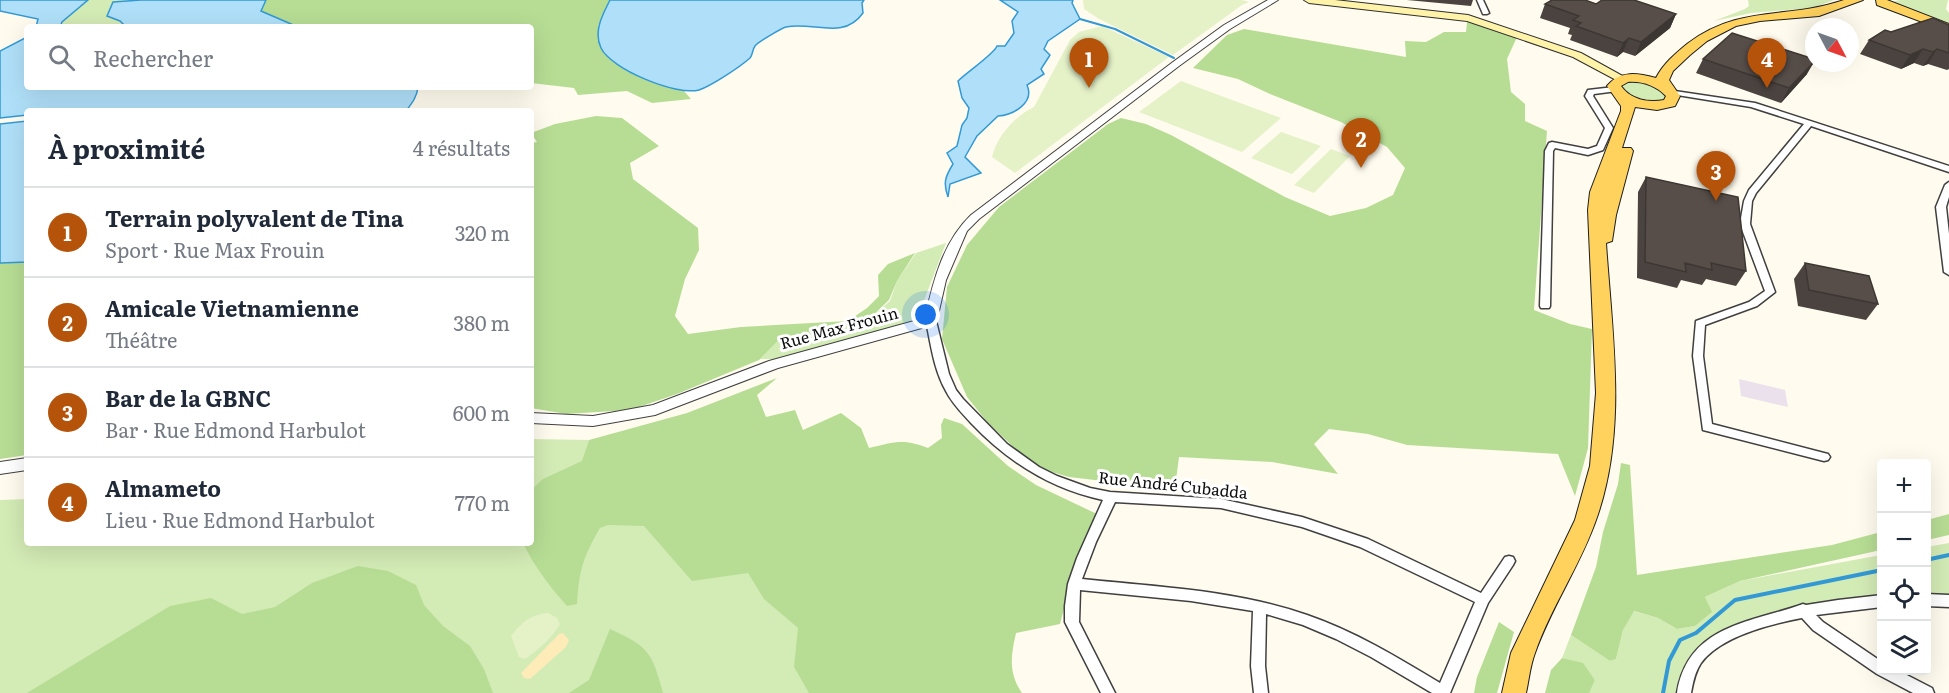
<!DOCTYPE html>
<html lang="fr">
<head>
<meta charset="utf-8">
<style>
  :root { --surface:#fff; --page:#f6f6f7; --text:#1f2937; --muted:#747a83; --line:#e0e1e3; --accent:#b45309 }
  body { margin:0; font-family:Literata,serif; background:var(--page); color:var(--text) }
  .controls { position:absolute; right:18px; bottom:18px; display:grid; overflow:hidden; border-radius:6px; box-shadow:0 6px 24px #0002 }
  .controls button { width:54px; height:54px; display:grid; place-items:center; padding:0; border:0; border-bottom:2px solid var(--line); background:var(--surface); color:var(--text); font:30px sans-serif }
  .compass { position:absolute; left:1805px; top:18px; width:54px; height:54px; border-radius:50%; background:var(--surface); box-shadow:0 6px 24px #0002; rotate:131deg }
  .you { position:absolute; left:926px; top:315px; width:21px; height:21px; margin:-15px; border:4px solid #fff; border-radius:50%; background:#1a73e8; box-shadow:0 0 0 9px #1a73e833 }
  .badge { display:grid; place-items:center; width:39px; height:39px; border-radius:50%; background:var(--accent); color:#fff; font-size:20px; font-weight:700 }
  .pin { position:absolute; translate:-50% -50px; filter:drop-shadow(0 2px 3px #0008) }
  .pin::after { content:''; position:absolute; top:32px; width:21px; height:18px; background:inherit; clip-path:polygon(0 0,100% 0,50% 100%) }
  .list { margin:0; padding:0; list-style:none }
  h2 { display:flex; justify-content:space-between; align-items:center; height:78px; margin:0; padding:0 24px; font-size:26px }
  h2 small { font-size:20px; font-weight:400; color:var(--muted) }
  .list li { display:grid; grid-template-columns:39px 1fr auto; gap:18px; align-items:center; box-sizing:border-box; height:90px; padding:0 24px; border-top:2px solid var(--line) }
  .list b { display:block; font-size:22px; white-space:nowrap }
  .list p { margin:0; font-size:20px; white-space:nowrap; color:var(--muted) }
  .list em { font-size:20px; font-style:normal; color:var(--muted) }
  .icon { flex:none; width:33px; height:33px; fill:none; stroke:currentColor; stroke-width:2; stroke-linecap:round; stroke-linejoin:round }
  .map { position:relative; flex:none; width:1949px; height:693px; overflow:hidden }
  .search { position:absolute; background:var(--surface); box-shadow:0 6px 24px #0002; left:24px; top:24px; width:510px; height:66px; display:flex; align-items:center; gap:15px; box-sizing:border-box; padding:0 21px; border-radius:6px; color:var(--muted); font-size:22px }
  .panel { position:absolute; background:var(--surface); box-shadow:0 6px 24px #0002; left:24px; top:108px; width:510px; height:438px; border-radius:6px }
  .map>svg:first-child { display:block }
</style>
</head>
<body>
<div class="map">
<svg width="1949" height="693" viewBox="0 0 1949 693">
  <rect width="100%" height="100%" fill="#fffbee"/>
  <!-- industrial -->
  <path fill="#ebe1ed" d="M1739,379L1785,390L1788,407L1741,396Z"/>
  <!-- green -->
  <path fill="#d3ebb5" d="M88,0H266L261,11L298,27H60L61,22Z
    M1748,0H1834L1812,8L1751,13L1714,21L1745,9L1749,6Z
    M1900,0H1948L1946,9L1949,13V28L1891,2Z
    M1640,80L1665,92L1667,99L1658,103L1632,100L1617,85L1620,82Z
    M946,243L920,311L910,321L777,359H760L778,341L868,320L890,301L897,281L916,253Z
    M531,439L589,440L586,450L906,693H0V500L27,499V543H531Z
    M1949,543V601L1927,600V547Z
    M1881,555V601L1739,631L1699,655L1684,693H1588L1595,680L1583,664L1562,658L1571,635L1610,661L1616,659L1623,630L1633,611L1658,618L1677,629L1695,626L1711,612L1705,597L1740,581Z"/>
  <!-- forest -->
  <path fill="#b7dd94" d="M266,0H610L598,26L655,83L683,90L691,99L652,103L627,91L578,95L574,88L531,83V27H298L261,11Z
    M1467,22L1517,37L1507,59L1511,92L1525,104V121L1547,131L1534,310L1570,324L1592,329L1588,448L1575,496L1558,454L1407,445L1368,434L1329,429L1314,444L1338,474L1272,462L1179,457L1176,480L1103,481L1069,477L1045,470L1020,453L988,423L967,397L942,339L947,287L967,245L999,207L1108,124L1121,118L1146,124L1171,135L1285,197L1330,216L1366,208L1393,195L1405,168L1387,147L1341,122L1270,94L1238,79L1193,68L1227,35L1244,29L1406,57L1405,41L1426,42L1444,32H1466Z
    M596,116L622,118L659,146L630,163L633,179L698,228L699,250L685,279L675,316L688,334L741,327L848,321L867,308L879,296L878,275L888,264L915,253L897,281L889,300L868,320L778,341L759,360L677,394L630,410L566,414L531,408V143L537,142L531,133L555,124Z
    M27,262V455L0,459V263Z
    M777,378L757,395L766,417L795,410L803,430L841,413L861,428L869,448C894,442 903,438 928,448L942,438L941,425L944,418L962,424L1008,466L1036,485L1099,515L1074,571L1060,624L1016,633C1011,655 1008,673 1022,693H809L794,667L798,628L764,599L748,573L692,581L644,526L608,525L600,528C583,557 579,571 577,604L567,606C550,587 534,566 523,543H531V490L543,479L582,461L589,440L687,413Z
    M1621,463L1630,465L1637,575L1832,545L1881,532V550L1740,581L1705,597L1712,612L1695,626L1677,629L1658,618L1634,611L1623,630L1616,659L1610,661L1571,635L1596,567L1603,532L1618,484Z
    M1949,514V535L1927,540V520Z
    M358,566L388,571L416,585L424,605L443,626L470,646L484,669L493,693H27L170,606L211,598L242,614L275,607L312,583Z
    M1499,622L1514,632L1497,693H1474L1477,677Z
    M610,629C649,647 652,652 663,693H569L589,680Z
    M1562,658L1583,663L1595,680L1589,693H1545L1551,670Z"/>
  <!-- sand -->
  <path fill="#fdecb7" d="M563,633L569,640L566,647L530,679L524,678L521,673L559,634Z"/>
  <!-- pitch -->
  <path fill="#e5f2c8" d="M1083,0H1242L1249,2L1242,5L1173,55L1099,19L1084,9Z
    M1102,26L1169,57L1015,173L992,157C997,136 1015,116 1034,107L1070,40L1079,32Z
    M1181,81L1281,118L1242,152L1139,112Z
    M1281,132L1321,146L1292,174L1251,158Z
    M1331,149L1350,156L1314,193L1294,185Z
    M548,613L557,618L560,624C553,637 537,651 525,659L519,657L511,636C521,623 531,614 548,613Z"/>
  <!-- water -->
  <path fill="#b0e0f9" stroke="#3399d4" stroke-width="1.5" d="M0,0H88L62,22L60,27H36L38,19L0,11Z
    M141,0H266L261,11L298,27H126L120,21L107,16L113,2Z
    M610,0H864L862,3L863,13C843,41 813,21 786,27C782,28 758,42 755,46C752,50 753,55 750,58C740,67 711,86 699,90C676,96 611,69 601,48C593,31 603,14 610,0Z
    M1000,0H1073L1072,3L1080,19L1048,41L1044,49L1050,55L1041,69L1044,74L1027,85C1035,103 1013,115 998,116L977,136L965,157L981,173L950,184L948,197C943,183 945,177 953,164L947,153L957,146L962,125L967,118L969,108L962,98L958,81C967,72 994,54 997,46H1005L1014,33L1012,21L1018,12Z
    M27,37V87H418C417,97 412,103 406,111H27V115L0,118V51Z
    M27,121V262L0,263V124Z"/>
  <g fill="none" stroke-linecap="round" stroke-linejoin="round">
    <!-- stream-far1 -->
    <path stroke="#3399d4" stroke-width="2" d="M1080,19L1115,29L1174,58"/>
    <!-- stream -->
    <path stroke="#3399d4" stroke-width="4" d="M1926,560L1949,555
      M1663,693L1669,661L1680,640L1696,633L1735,600L1882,570"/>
    <defs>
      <path id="minor" d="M1477,0H1483L1489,13L1487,14H1483Z
        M1614,87H1617V91L1594,94L1593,96L1613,128L1603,150L1588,155L1555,148L1553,151L1550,306L1549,308H1541L1540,306L1545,151L1549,143L1552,142L1588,149L1597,146L1605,128L1585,96L1588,90Z
        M1668,90L1755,103L1949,166V172L1811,126L1756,193L1752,201L1750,224L1775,292L1757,306L1705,325L1703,356L1712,424L1824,453L1828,454L1830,457L1828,460L1824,461L1703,430L1693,356L1696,321L1749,302L1765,291L1740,224L1744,201L1749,190L1804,124L1751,107L1671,94L1667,92Z
        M1949,182V197L1946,207L1949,234V275L1944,272L1936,207L1945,185Z
        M931,318L936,321L949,374L956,390L963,399L1007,444L1039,467L1057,476L1090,488L1110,492L1221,499L1302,517L1368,539L1481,593L1505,557L1509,556L1513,557L1515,561L1513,565L1488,603L1450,693H1432L1371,657L1336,639L1303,625L1266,614L1265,666L1268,693H1254L1251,666L1253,611L1191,601L1080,590L1079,622L1115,693H1101L1065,622V606L1068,584L1077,558L1103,500C1051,489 1008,462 971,423C962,413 952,403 946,391C934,370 931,345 926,321ZM1115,502L1221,508L1302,527L1360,547L1475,602L1440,683C1397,657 1354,631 1307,615C1235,590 1158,587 1082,579L1096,542Z
        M1926,594L1949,595V607L1926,606Z
        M1882,595V607L1816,615L1823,622L1882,662V670H1897L1932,688L1934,693H1913L1877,674L1813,630L1802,618C1771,624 1721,636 1701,663C1695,672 1693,682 1691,693H1677C1688,625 1750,623 1803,604L1806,605L1838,600Z"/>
      <path id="tertiary" d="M1268,0H1278L1230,29L1179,66L979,219L967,231L946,280L936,324L778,368L655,415L593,426L531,423V413L593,416L653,405L769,361L925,318C933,281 943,242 971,215L1173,62L1224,25Z
        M27,458V470L0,474V462Z"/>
      <path id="secondary" d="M1304,0H1335L1468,15L1581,53L1628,79L1626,81H1618L1573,57L1467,21L1309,3Z"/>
      <path id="primary" d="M1844,0H1863L1819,16L1760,21L1736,26L1707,41L1690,55L1673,71L1669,80L1680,96L1675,106L1657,110L1635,107L1622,148H1631L1633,151L1616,215L1612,241L1606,243C1612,334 1628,431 1596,520C1580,566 1551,607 1535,653C1530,666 1529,680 1526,693H1502L1511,653L1575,520L1590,466L1596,393L1588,210L1590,192L1621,111V106L1607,86C1620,70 1638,73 1656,78C1663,64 1675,54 1687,44C1740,4 1786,20 1844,0ZM1628,82C1643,81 1656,86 1666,96L1664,100C1649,103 1631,100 1621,86Z
        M1876,0H1887L1949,24V32L1877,5Z"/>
    </defs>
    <!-- minor casing -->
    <use href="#minor" stroke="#404040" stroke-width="3"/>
    <!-- tertiary casing -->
    <use href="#tertiary" stroke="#404040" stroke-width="2"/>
    <!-- secondary casing -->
    <use href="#secondary" stroke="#2f2f2f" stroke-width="2"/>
    <!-- primary casing -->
    <use href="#primary" stroke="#1e1e1e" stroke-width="2"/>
    <!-- minor -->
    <use href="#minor" fill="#fff" fill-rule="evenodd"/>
    <!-- tertiary -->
    <use href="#tertiary" fill="#fff" fill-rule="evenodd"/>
    <!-- secondary -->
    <use href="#secondary" fill="#fff3a9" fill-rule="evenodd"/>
    <!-- primary -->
    <use href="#primary" fill="#ffd25e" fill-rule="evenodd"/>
  </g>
  <!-- wall -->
  <path fill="#4b433f" d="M1407,0H1473L1471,6Z
    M1545,4H1596L1676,14L1670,28L1635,56L1623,52L1617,57L1570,40L1572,35L1568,34L1570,28L1540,18Z
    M1949,25V69L1947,70L1928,64L1923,66L1914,63L1901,69L1860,54L1869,40L1891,32Z
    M1703,59L1807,74L1781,103L1696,73Z
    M1646,177L1746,271L1736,286L1706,279L1702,285L1681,280L1677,288L1637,278L1638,192Z
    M1805,263L1878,304L1866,320L1798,306L1794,279Z"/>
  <!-- shaded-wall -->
  <path fill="#3d3733" d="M1676,14L1670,28L1635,56L1641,42Z
    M1629,38L1623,52L1617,57L1623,43Z
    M1923,49L1914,63L1901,69L1910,55Z
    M1937,49L1928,64L1923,66L1933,52Z
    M1814,62L1807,74L1781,103L1789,88Z"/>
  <!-- building -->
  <path fill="#574e49" stroke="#3d3733" stroke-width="1.5" d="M1552,0H1585L1596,4L1602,0H1634L1676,14L1641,42L1629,38L1623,43L1576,26L1581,23L1573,20L1579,16L1545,4Z
    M1933,18L1949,25V53L1937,49L1933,52L1923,49L1910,55L1869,40L1885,30L1891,32Z
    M1732,33L1814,59V62L1789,88L1703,59Z
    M1646,177L1738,197L1746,271L1711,263L1712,270L1685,263L1686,272L1645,262Z
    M1805,263L1869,276L1878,304L1809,290Z"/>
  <g text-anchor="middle" stroke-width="6" stroke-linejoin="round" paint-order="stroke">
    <!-- street labels -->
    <g font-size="16" fill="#0d0d0d" stroke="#fff">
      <text transform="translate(839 328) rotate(-15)" y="6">Rue Max Frouin</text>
      <text transform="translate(1173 485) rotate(6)" y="6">Rue André Cubadda</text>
    </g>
  </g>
</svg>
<div class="controls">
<button>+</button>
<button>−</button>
<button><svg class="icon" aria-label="locate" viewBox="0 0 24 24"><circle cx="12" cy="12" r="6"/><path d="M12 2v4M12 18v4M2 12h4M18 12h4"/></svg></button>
<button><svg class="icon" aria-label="layers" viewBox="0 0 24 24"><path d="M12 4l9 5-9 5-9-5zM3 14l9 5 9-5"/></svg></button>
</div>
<svg class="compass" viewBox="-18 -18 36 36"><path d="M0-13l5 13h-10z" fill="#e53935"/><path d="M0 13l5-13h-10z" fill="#747a83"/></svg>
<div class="you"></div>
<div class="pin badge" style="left:1089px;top:88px">1</div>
<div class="pin badge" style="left:1361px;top:168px">2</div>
<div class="pin badge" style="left:1716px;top:201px">3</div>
<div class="pin badge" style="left:1767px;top:88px">4</div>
<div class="search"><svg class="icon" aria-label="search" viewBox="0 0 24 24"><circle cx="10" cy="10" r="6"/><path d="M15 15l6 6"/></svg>Rechercher</div>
<section class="panel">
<h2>À proximité<small>4 résultats</small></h2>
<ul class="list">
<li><span class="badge">1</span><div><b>Terrain polyvalent de Tina</b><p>Sport · Rue Max Frouin</p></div><em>320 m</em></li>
<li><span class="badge">2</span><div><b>Amicale Vietnamienne</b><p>Théâtre</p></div><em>380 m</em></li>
<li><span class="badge">3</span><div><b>Bar de la GBNC</b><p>Bar · Rue Edmond Harbulot</p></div><em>600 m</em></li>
<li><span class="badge">4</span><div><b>Almameto</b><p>Lieu · Rue Edmond Harbulot</p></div><em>770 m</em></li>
</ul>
</section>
</div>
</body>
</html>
